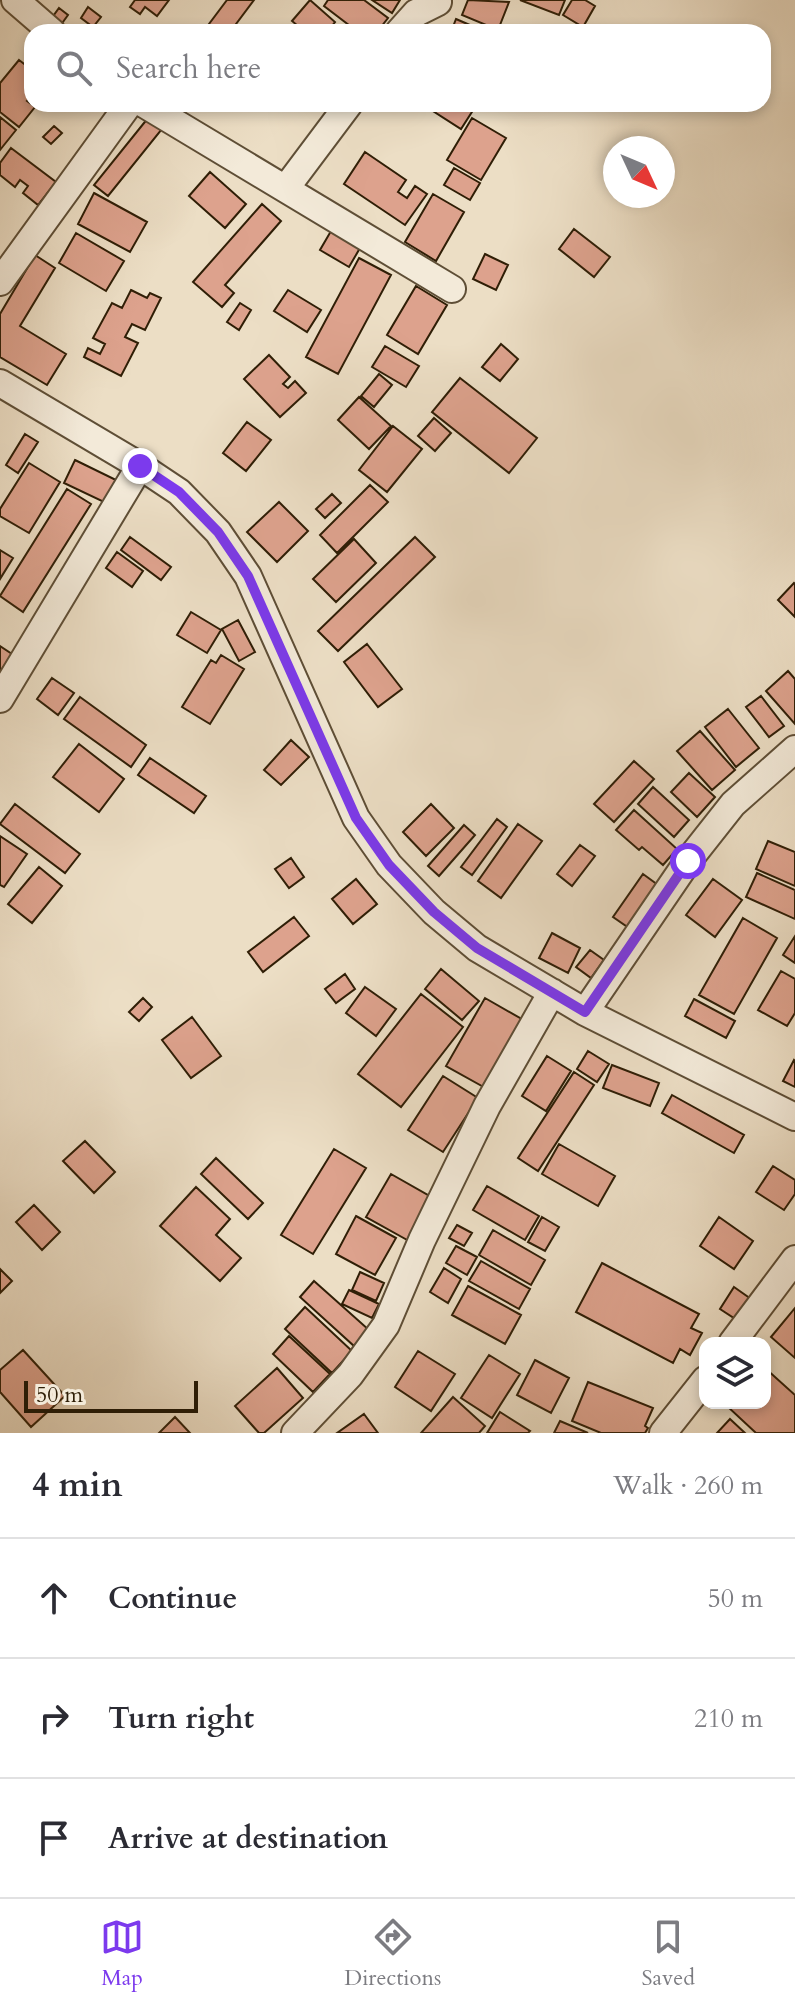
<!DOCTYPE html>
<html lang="en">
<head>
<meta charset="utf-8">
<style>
  :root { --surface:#fff; --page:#f2f2f3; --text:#2b2b33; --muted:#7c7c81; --line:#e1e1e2; --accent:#7c3aed }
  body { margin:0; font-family:Cardo,serif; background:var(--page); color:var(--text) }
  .controls { position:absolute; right:24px; bottom:24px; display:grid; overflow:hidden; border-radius:16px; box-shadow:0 4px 12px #0003 }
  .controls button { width:72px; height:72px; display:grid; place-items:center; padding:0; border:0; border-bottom:2px solid var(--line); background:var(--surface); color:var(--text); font:40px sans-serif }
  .compass { position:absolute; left:603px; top:136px; width:72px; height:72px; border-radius:50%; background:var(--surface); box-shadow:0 4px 12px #0003; rotate:134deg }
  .scale { position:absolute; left:24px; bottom:20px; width:174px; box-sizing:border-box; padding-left:8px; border:4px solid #2f1e06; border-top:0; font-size:22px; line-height:28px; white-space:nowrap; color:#2f1e06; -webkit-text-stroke:6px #f3ead9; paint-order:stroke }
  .stop { position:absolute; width:24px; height:24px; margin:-18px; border:6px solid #7c3aed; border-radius:50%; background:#fff }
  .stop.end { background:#7c3aed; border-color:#fff; box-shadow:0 2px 8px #0008 }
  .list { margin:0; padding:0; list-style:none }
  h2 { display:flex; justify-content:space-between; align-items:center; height:104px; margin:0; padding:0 32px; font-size:34px }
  h2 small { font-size:26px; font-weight:400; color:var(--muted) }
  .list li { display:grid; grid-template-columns:52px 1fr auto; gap:24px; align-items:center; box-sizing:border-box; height:120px; padding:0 32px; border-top:2px solid var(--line) }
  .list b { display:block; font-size:30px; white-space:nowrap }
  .list em { font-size:26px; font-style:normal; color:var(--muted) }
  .icon { flex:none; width:44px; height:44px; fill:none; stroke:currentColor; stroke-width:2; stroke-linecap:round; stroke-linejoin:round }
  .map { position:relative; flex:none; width:795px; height:1433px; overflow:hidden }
  .search { position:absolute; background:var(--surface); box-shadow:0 4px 12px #0003; left:24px; right:24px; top:24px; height:88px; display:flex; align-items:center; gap:20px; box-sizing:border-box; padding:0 28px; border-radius:24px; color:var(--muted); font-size:30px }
  .sheet { height:464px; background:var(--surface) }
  nav { display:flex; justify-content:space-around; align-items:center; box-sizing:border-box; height:112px; border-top:2px solid var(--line); background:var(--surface); font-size:22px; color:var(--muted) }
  nav a { display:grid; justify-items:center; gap:4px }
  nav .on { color:var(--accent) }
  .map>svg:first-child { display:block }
</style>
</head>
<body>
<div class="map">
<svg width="795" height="1433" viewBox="0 0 795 1433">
  <rect width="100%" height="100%" fill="#ecdec5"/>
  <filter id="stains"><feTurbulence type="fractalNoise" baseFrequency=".0025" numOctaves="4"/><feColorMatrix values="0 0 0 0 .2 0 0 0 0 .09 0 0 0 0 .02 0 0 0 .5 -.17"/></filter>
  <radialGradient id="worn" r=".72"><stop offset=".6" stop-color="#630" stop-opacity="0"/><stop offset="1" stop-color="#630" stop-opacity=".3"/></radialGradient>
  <!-- building -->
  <path fill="#dda28d" stroke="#2f1e06" stroke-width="2" d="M135,0H169L157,16L145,7L140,14L130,7Z
    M227,0H254L230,32H203Z
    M310,0L335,22L327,32H305L292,21Z
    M328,0H364L388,18L377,32H358L324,6Z
    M372,0H400L392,13Z
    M468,0L509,2L498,30L462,15Z
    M520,0H565L559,15Z
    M572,0H585L595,6L583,27L563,15Z
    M88,7L101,17L93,27L81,18Z
    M59,8L68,15L60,26L51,19Z
    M456,19L486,32H451Z
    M19,60L32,70V96L27,101L35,107L19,127L0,112V83Z
    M422,104H477L461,129Z
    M0,117L16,130L0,150Z
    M148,118L162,129L108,196L94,185Z
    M472,118L506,138L481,180L447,160Z
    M54,126L62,133L51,144L43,137Z
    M11,148L56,182L38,205L23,193L28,186L20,180L15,187L0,175V163Z
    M365,152L406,180L398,192L407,198L415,186L427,194L405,225L344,184Z
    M454,168L480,183L470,200L444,185Z
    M210,172L246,204L225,228L189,196Z
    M94,193L147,222L130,252L78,224Z
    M433,194L464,212L436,261L405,242Z
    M262,204L281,221L225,285L234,293L222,307L193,282Z
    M574,229L610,257L594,277L559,249Z
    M331,231L360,248L349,267L320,250Z
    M76,233L124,261L106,291L59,263Z
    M485,254L508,265L496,290L473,279Z
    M35,255L55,268L20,326L66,354L47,385L0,357V314Z
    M359,258L391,275L338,374L306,357Z
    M416,286L447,305L418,354L387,335Z
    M131,290L147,298L150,293L161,298L145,330L132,324L125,337L138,343L121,376L84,357L88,348L100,354L105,344L93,338L112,303L122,308Z
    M288,290L321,310L307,332L274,311Z
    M240,303L251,310L239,330L227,322Z
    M501,344L518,359L500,381L482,367Z
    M385,346L419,366L406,387L372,367Z
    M269,355L290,377L283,384L288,388L295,381L306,393L280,417L244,379Z
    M379,374L392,385L374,407L361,396Z
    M460,378L537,438L509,473L432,412Z
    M359,397L391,426L369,449L338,420Z
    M434,418L451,433L435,451L418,436Z
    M247,422L271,440L246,471L223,453Z
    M393,426L422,449L387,492L359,470Z
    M25,434L38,442L18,473L6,465Z
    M75,460L116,480L106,503L64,483Z
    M29,463L60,482L29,533L0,516V509Z
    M370,485L388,502L337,553L320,535Z
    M67,489L91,504L23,612L0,596Z
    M332,494L341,503L325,518L316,509Z
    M279,502L308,531L277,562L247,532Z
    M130,537L171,567L161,580L121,550Z
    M415,537L435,557L338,651L318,631Z
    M354,539L376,563L336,602L313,579Z
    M0,550L13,558L0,579Z
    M117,552L143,571L132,587L106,568Z
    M794,583L795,584V617L778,600Z
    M191,612L221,630L207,653L177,635Z
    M238,620L255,652L239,661L222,629Z
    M367,644L402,689L378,707L344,662Z
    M0,646L12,654L0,672Z
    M221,655L244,669L210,724L182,707L211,660L216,663Z
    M788,671L795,679V724L766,691Z
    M52,678L74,693L58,715L37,699Z
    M761,696L784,726L769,737L746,707Z
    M80,697L146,745L131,767L64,719Z
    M728,709L759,748L736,767L705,727Z
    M700,731L735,770L712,790L677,751Z
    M291,740L309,757L281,785L264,770Z
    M79,744L124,779L99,812L53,777Z
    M150,758L206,796L194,813L138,775Z
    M634,761L654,779L614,822L594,804Z
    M689,773L715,797L697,817L671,792Z
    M653,787L689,820L674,837L638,804Z
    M15,804L80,854L65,873L0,824Z
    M431,804L454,828L426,856L403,832Z
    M634,810L677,849L663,865L642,847L639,850L616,830Z
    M497,819L507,827L472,875L461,867Z
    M518,824L542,841L501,898L478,881Z
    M464,825L475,835L439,876L428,866Z
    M0,836L27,854L4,887L0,885Z
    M768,841L795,852V886L756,869Z
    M580,845L595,856L572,886L557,874Z
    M291,858L304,877L289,888L275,869Z
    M39,867L62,886L32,923L8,904Z
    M757,873L795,890V919L746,897Z
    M643,874L658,885L629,928L613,917Z
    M356,879L377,904L353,924L332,899Z
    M713,879L742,900L715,937L686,915Z
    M294,917L309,936L263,972L248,952Z
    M743,918L777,938L734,1014L699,995Z
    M552,933L580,948L568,973L539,958Z
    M795,936V963L783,955Z
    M590,950L604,960L591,978L576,967Z
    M441,969L479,1001L462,1020L425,989Z
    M781,971L795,979V1013L787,1026L758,1010Z
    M345,974L355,989L336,1003L325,989Z
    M365,987L396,1009L376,1036L346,1013Z
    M421,994L463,1027L401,1107L358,1074Z
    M143,998L152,1007L139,1021L129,1012Z
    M485,998L527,1022L489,1090L446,1066Z
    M694,999L735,1021L726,1038L685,1016Z
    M192,1017L221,1056L191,1078L162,1040Z
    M588,1051L609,1064L597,1082L577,1069Z
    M547,1056L571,1071L546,1111L522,1096Z
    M794,1060L795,1061V1087L783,1081Z
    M612,1065L659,1083L650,1106L603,1088Z
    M574,1072L594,1085L538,1171L518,1158Z
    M443,1076L478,1098L443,1152L408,1130Z
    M672,1095L744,1135L734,1153L662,1113Z
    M85,1141L115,1172L94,1193L63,1161Z
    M559,1144L615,1176L598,1206L542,1174Z
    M334,1149L366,1168L313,1254L281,1235Z
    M216,1158L263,1203L248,1219L201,1174Z
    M773,1166L795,1180V1194L784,1210L756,1192Z
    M391,1174L433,1198L409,1241L366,1217Z
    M487,1186L539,1216L525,1240L473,1210Z
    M196,1187L230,1219L216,1235L241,1258L220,1281L160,1226Z
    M34,1205L60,1232L42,1250L16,1222Z
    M356,1216L396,1238L375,1275L336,1254Z
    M542,1217L559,1227L545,1251L528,1242Z
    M719,1217L753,1241L734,1269L700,1246Z
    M457,1225L472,1233L464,1246L449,1238Z
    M493,1230L545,1260L531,1285L479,1255Z
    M456,1246L477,1257L467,1275L446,1263Z
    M481,1261L530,1289L519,1309L469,1281Z
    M602,1263L699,1314L691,1328L702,1333L690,1355L680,1349L673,1363L576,1312Z
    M444,1268L461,1279L448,1303L430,1292Z
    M0,1269L12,1281L0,1293Z
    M360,1272L384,1283L376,1301L352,1290Z
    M314,1281L369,1330L354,1346L300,1297Z
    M468,1286L521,1315L505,1344L452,1315Z
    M734,1287L751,1299L737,1320L720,1309Z
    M349,1290L379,1304L372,1318L342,1304Z
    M305,1307L352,1351L332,1373L285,1329Z
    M795,1308V1358L771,1337Z
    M289,1336L330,1374L313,1392L273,1354Z
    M23,1350L65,1396L31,1427L0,1392V1370Z
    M418,1351L455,1374L431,1411L395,1387Z
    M489,1355L520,1374L492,1418L461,1398Z
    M535,1360L569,1378L551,1413L517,1395Z
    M277,1368L303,1398L264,1433H259L235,1406Z
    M765,1368L795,1395V1433H756L728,1407L731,1403H765Z
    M588,1382L653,1408L645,1426L648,1428L645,1433H601L572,1421Z
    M453,1397L485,1426L479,1433H421Z
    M500,1412L530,1431L528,1433H487Z
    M364,1414L378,1433H337Z
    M175,1417L190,1433H159Z
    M730,1419L745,1433H717Z
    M560,1421L588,1433H554Z"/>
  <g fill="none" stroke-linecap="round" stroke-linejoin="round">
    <defs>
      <path id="minor" d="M15,0L52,32
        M399,32L416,13L438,2
        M144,104L452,289
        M286,188L349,104
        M0,282L129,104
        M0,383L140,466L179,492L218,532L248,576L356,818L389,865L434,912L477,948L585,1012L795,1117
        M0,699L140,466
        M585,1012L688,861L733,804L795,749
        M732,1343L795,1259
        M295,1433L350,1375L386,1325L422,1240L487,1106L552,992
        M663,1433L705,1380"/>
    </defs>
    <!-- minor casing -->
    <use href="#minor" stroke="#5e4e36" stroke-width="30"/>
    <!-- minor -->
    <use href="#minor" stroke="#f3ead9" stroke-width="26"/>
  </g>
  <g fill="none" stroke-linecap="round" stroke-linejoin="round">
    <!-- route -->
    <path stroke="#7c3aed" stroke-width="10" d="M140,466L179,492L218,532L248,576L356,818L389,865L434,912L477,948L585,1012L688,861"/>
  </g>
  <rect width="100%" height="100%" filter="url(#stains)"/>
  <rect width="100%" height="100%" fill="url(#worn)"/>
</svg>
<div class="controls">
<button><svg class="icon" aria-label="layers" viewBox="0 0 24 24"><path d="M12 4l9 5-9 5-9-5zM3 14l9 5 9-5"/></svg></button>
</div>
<svg class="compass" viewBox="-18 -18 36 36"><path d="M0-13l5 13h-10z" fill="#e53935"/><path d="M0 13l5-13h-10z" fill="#7c7c81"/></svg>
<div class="scale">50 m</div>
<div class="stop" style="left:688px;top:861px"></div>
<div class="stop end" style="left:140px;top:466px"></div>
<div class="search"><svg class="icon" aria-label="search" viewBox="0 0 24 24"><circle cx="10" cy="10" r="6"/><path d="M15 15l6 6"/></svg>Search here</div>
</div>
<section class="sheet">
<h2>4 min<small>Walk · 260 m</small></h2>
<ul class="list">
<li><svg class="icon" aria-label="ahead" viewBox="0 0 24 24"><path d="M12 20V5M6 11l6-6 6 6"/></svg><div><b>Continue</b></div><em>50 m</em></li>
<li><svg class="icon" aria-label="right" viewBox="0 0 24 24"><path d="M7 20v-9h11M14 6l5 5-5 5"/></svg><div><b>Turn right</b></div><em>210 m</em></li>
<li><svg class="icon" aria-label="arrive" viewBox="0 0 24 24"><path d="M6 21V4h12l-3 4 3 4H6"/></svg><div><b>Arrive at destination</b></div></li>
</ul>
</section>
<nav>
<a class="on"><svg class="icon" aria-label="map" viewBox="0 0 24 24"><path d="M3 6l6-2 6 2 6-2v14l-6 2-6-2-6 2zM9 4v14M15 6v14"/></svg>Map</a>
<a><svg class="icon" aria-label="directions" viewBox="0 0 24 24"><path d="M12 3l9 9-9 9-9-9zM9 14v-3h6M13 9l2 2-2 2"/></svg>Directions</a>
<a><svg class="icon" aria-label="saved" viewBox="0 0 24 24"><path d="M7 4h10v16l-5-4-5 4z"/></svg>Saved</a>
</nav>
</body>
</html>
